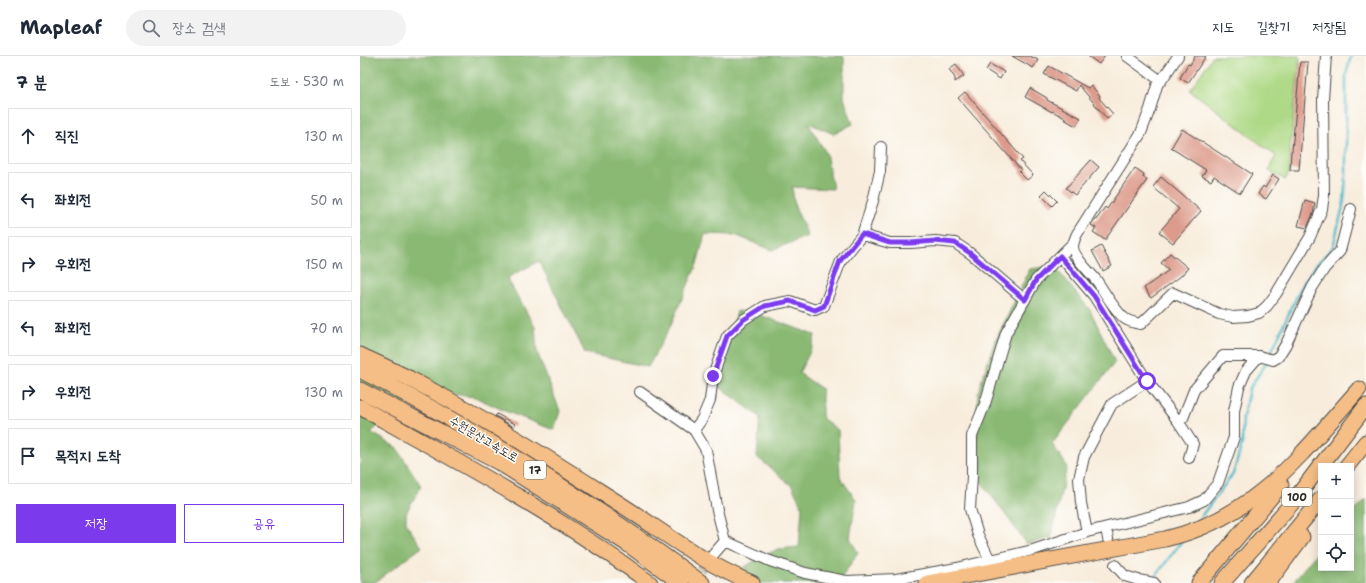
<!DOCTYPE html>
<html lang="ko">
<head>
<meta charset="utf-8">
<style>
  :root { --surface:#fff; --page:#f2f2f3; --text:#1f2937; --muted:#747a83; --line:#e0e1e3; --accent:#7c3aed }
  body { margin:0; font-family:"Shantell Sans","Poor Story",sans-serif; background:var(--page); color:var(--text) }
  .controls { position:absolute; right:12px; bottom:12px; display:grid; overflow:hidden; border-radius:0px; box-shadow:0 2px 10px #0003 }
  .controls button { width:36px; height:36px; display:grid; place-items:center; padding:0; border:0; border-bottom:1px solid var(--line); background:var(--surface); color:var(--text); font:20px sans-serif }
  .stop { position:absolute; width:12px; height:12px; margin:-9px; border:3px solid #7c3aed; border-radius:50%; background:#fff }
  .stop.end { background:#7c3aed; border-color:#fff; box-shadow:0 1px 4px #0008 }
  .list { margin:0; padding:0; list-style:none }
  h2 { display:flex; justify-content:space-between; align-items:center; height:52px; margin:0; padding:0 16px; font-size:17px }
  h2 small { font-size:13px; font-weight:400; color:var(--muted) }
  .list li { display:grid; grid-template-columns:26px 1fr auto; gap:12px; align-items:center; box-sizing:border-box; height:56px; margin:0 8px 8px; padding:0 8px; border:1px solid var(--line); border-radius:0px }
  .list b { display:block; font-size:15px; white-space:nowrap }
  .list em { font-size:13px; font-style:normal; color:var(--muted) }
  .actions { display:flex; gap:8px; padding:12px 16px }
  .actions a { flex:1; padding:9px 0; border:1px solid var(--accent); border-radius:0px; text-align:center; font-size:14px; color:var(--accent) }
  .actions .main { background:var(--accent); color:#fff }
  .icon { flex:none; width:22px; height:22px; fill:none; stroke:currentColor; stroke-width:2; stroke-linecap:round; stroke-linejoin:round }
  .map { position:relative; flex:none; width:1006px; height:527px; overflow:hidden }
  header { display:flex; align-items:center; gap:24px; box-sizing:border-box; height:56px; padding:0 20px; background:var(--surface); border-bottom:1px solid var(--line) }
  header strong { font-size:19px }
  nav { display:flex; gap:22px; margin-inline-start:auto; font-size:14px }
  .search { width:280px; height:36px; background:var(--page); display:flex; align-items:center; gap:10px; box-sizing:border-box; padding:0 14px; border-radius:22px; color:var(--muted); font-size:15px }
  main { display:flex }
  aside { flex:1; background:var(--surface) }
  .map>svg:first-child { display:block }
</style>
</head>
<body>
<header>
<strong>Mapleaf</strong>
<div class="search"><svg class="icon" aria-label="search" viewBox="0 0 24 24"><circle cx="10" cy="10" r="6"/><path d="M15 15l6 6"/></svg>장소 검색</div>
<nav><a>지도</a><a>길찾기</a><a>저장됨</a></nav>
</header>
<main>
<aside>
<h2>7 분<small>도보 · 530 m</small></h2>
<ul class="list">
<li><svg class="icon" aria-label="ahead" viewBox="0 0 24 24"><path d="M12 20V5M6 11l6-6 6 6"/></svg><div><b>직진</b></div><em>130 m</em></li>
<li><svg class="icon" aria-label="left" viewBox="0 0 24 24"><path d="M17 20v-9H6M10 6l-5 5 5 5"/></svg><div><b>좌회전</b></div><em>50 m</em></li>
<li><svg class="icon" aria-label="right" viewBox="0 0 24 24"><path d="M7 20v-9h11M14 6l5 5-5 5"/></svg><div><b>우회전</b></div><em>150 m</em></li>
<li><svg class="icon" aria-label="left" viewBox="0 0 24 24"><path d="M17 20v-9H6M10 6l-5 5 5 5"/></svg><div><b>좌회전</b></div><em>70 m</em></li>
<li><svg class="icon" aria-label="right" viewBox="0 0 24 24"><path d="M7 20v-9h11M14 6l5 5-5 5"/></svg><div><b>우회전</b></div><em>130 m</em></li>
<li><svg class="icon" aria-label="arrive" viewBox="0 0 24 24"><path d="M6 21V4h12l-3 4 3 4H6"/></svg><div><b>목적지 도착</b></div></li>
</ul>
<div class="actions"><a class="main">저장</a><a>공유</a></div>
</aside>
<div class="map">
<svg width="1006" height="527" viewBox="0 0 1006 527">
  <rect width="100%" height="100%" fill="#fdfcf7"/>
  <filter id="ink" filterUnits="userSpaceOnUse"><feTurbulence type="fractalNoise" baseFrequency=".025" numOctaves="2"/><feDisplacementMap in="SourceGraphic" scale="8" xChannelSelector="R" yChannelSelector="G"/><feConvolveMatrix kernelMatrix="1 2 1 2 8 2 1 2 1" color-interpolation-filters="sRGB"/></filter>
  <filter id="wash" filterUnits="userSpaceOnUse"><feTurbulence type="fractalNoise" baseFrequency=".012" numOctaves="4" result="noise"/><feDisplacementMap in="SourceGraphic" scale="16" xChannelSelector="R" yChannelSelector="G"/><feGaussianBlur stdDeviation="0.9" result="paint"/><feColorMatrix in="noise" values="0 0 0 0 0 0 0 0 0 0 0 0 0 0 0 0 0 1.4 0 .05"/><feComposite in="paint" operator="in"/></filter>
  <g filter="url(#wash)">
    <rect width="100%" height="100%" fill="#f8eddd"/>
    <!-- green -->
    <path fill="#aed986" stroke="#6c8258" d="M853,0H940L930,93V115L925,124L908,114L916,100L830,34Z"/>
    <!-- forest -->
    <path fill="#8ab973" stroke="#5a724f" d="M0,0H483L484,1V42L493,68L474,78L448,67L466,97L473,133L432,131L435,151L448,180L412,194L375,179L345,178L337,208L309,273L288,311L225,297L179,205L147,222L175,271L177,296L200,355L194,374L145,355L115,341L63,334L11,376L37,392L61,430L46,457V468L62,491L14,527H0Z
      M694,210L730,254L755,306L692,388L707,410L691,482L667,488L617,420L616,403L618,336L633,290L670,213Z
      M377,255L397,258L455,279L452,292L439,317L462,333V362L478,374L480,421L496,444L490,482L498,497L482,521L474,527H391L372,519L402,500L419,493L439,491L442,451L432,430L397,401L400,361L354,327L368,292Z
      M1006,443V527H932L961,492V512H991V459Z"/>
    <g fill="none" stroke-linecap="round" stroke-linejoin="round">
      <!-- stream -->
      <path stroke="#4db9ca" stroke-width="2.5" d="M909,301L941,231L956,209L973,191L984,146L986,119V19L991,0
        M836,467L873,418L882,388L883,362L889,333L907,306
        M793,524L823,483"/>
    </g>
    <g id="blocks">
      <!-- building -->
      <path fill="#dd9b8c" d="M652,0H670L678,4L673,12Z
        M728,0H745L739,8Z
        M835,0H846L828,27L820,22L828,8L830,9Z
        M940,6H948L939,114H930L931,95H932Z
        M596,8L604,20L595,26V22L589,13Z
        M630,8L644,16L640,23L626,14Z
        M689,10L728,32L731,29L740,40L739,42L753,58L747,63L719,29L716,35L684,18Z
        M670,32L687,42V44L721,62L716,70L704,63L705,62L692,55V56L665,41Z
        M605,36L663,103L660,105L673,119L667,124L659,116L661,114L598,42Z
        M822,73L892,118L880,137L854,120L851,125L842,120L846,114L811,92Z
        M731,104L739,111L715,139L706,132Z
        M775,112L784,118L783,121L787,124L745,184L733,176L736,172L731,169L735,163L736,164L745,151L747,153Z
        M913,119L919,123L906,143L898,138L903,130L905,132Z
        M801,121L841,155L813,187L799,176L819,153L793,131Z
        M686,134L697,145L692,150L681,139Z
        M945,144L955,147L953,158L947,172L938,170Z
        M741,190L752,210L743,215L732,195Z
        M810,197L828,212L821,220L791,242L784,232L809,214L801,207Z
        M137,358L155,368L154,371L135,360Z"/>
    </g>
  </g>
  <g filter="url(#ink)">
    <use href="#blocks" fill-opacity="0" stroke="#4a4846" stroke-width="1"/>
    <g fill="none" stroke-linecap="round" stroke-linejoin="round">
      <!-- minor-tunnel -->
      <path stroke="#cfc6b9" stroke-width="10" stroke-dasharray="10 5" stroke-linecap="butt" d="M333,527L352,501"/>
      <defs>
        <path id="minor" d="M767,0L801,25L818,0
          M799,23L790,53L781,77L717,178C715,182 713,187 713,192C715,203 730,216 737,225C745,237 753,252 764,262C769,266 775,267 781,268L813,237L859,258L873,261L888,260L899,257L907,250L916,238L950,181L962,153L964,139L963,43L966,0
          M502,179L530,187H551L575,185L595,187L610,197L665,244
          M700,200L734,240L787,325L818,365L833,388L829,402
          M280,336L334,374L346,394L357,454L365,485
          M818,365L823,362L834,334L863,300H899L913,304L918,301L926,288L952,232L964,213L980,195L991,153
          M334,374L342,363L350,344L353,320L367,280L383,264L405,250L430,245L455,254L464,250L481,205L502,179L513,145L520,115L521,91
          M746,472L748,483
          M727,476L721,447L719,423L724,401L752,348L787,325
          M352,500L365,485L410,505L445,517L486,525L536,523L597,512L673,494L727,476L829,451L844,444L858,427L874,381V355L879,331L886,315L899,300
          M630,504L618,479L610,453L612,420V380L625,348L646,277L676,224L714,186
          M755,509L765,520L778,524L794,527"/>
        <path id="highway" d="M0,299C17,307 35,315 52,324C124,361 192,405 260,448C304,476 344,508 392,527
          M0,314C120,375 234,448 342,527
          M0,334L140,407L266,487L321,527
          M0,351C99,406 199,460 290,527
          M987,410L1006,386
          M567,527L805,483C896,462 941,398 999,333
          M839,527L921,429
          M862,527L933,446L1006,350
          M892,527L961,443
          M908,527L942,481"/>
      </defs>
      <!-- minor casing -->
      <use href="#minor" stroke="#4a4846" stroke-width="12"/>
      <!-- highway casing -->
      <use href="#highway" stroke="#4a4846" stroke-width="17"/>
      <!-- minor -->
      <use href="#minor" stroke="#fff" stroke-width="10"/>
      <!-- highway -->
      <use href="#highway" stroke="#f5be86" stroke-width="15"/>
    </g>
  </g>
  <g fill="none" stroke-linecap="round" stroke-linejoin="round" filter="url(#ink)">
    <!-- route -->
    <path stroke="#7c3aed" stroke-width="5" d="M353,320L367,280L383,264L405,250L430,245L455,254L464,250L480,205L502,178L530,187H551L575,185L595,187L610,197L665,244L676,224L700,200L734,240L787,325"/>
  </g>
  <g text-anchor="middle" stroke-width="3" stroke-linejoin="round" paint-order="stroke">
    <!-- shield labels -->
    <g fill="#fdfcf7" stroke="#6a6a68" stroke-width="1">
      <rect x="164" y="405" width="22" height="18" rx="3"/>
      <rect x="922" y="432" width="30" height="18" rx="3"/>
    </g>
    <g font-size="11" font-weight="bold" fill="#2b2b2b">
      <text x="175" y="418">17</text>
      <text x="937" y="445">100</text>
    </g>
    <!-- street labels -->
    <g font-size="12" fill="#2b2b2b" stroke="#fdfcf7">
      <text transform="translate(124 383) rotate(31)" y="4">수원문산고속도로</text>
    </g>
  </g>
</svg>
<div class="controls">
<button>+</button>
<button>−</button>
<button><svg class="icon" aria-label="locate" viewBox="0 0 24 24"><circle cx="12" cy="12" r="6"/><path d="M12 2v4M12 18v4M2 12h4M18 12h4"/></svg></button>
</div>
<div class="stop" style="left:787px;top:325px"></div>
<div class="stop end" style="left:353px;top:320px"></div>
</div>
</main>
</body>
</html>
